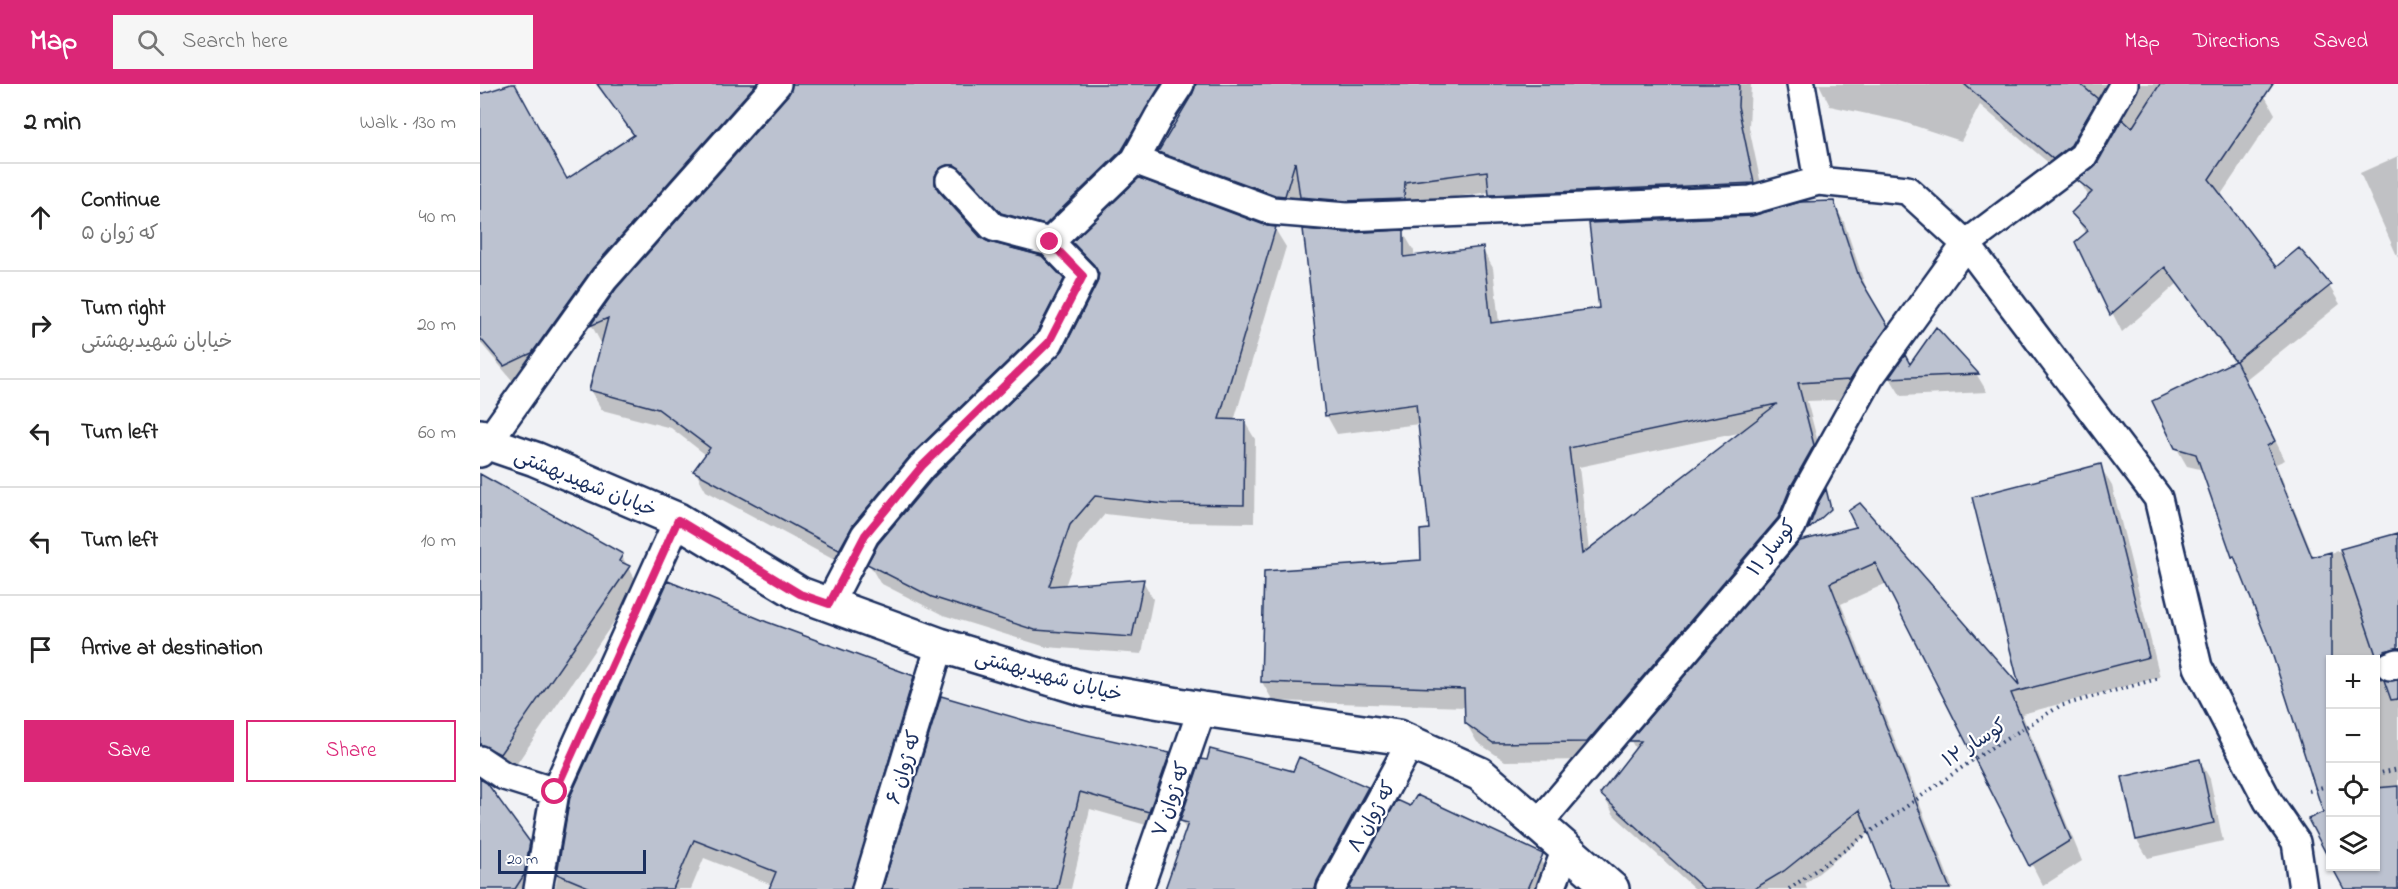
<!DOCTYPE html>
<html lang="en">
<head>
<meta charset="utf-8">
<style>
  :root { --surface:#fff; --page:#f6f6f6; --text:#222; --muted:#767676; --line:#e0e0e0; --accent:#db2777 }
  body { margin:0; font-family:"Indie Flower","Playpen Sans Arabic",sans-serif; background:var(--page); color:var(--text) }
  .controls { position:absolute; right:18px; bottom:18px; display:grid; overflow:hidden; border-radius:0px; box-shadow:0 2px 4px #0004 }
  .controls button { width:54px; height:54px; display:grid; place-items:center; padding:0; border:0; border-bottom:2px solid var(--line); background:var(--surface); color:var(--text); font:30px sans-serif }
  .scale { position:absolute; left:18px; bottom:15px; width:148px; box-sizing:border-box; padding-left:6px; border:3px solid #1b2f5e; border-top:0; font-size:16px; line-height:21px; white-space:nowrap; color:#1b2f5e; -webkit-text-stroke:4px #fff; paint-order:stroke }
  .stop { position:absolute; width:18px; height:18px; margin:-14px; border:4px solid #db2777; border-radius:50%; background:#fff }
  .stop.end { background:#db2777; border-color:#fff; box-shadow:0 2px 6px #0008 }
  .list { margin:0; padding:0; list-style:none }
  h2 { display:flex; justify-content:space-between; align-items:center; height:78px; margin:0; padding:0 24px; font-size:26px }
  h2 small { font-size:20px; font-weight:400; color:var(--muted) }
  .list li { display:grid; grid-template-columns:39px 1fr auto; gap:18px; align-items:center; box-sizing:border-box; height:108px; padding:0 24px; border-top:2px solid var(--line) }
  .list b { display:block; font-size:22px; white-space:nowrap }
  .list p { margin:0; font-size:20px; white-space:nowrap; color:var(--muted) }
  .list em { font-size:20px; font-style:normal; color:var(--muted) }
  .actions { display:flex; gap:12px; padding:18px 24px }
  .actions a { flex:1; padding:14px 0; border:2px solid var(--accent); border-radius:0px; text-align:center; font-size:21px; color:var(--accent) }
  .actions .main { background:var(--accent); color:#fff }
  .icon { flex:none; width:33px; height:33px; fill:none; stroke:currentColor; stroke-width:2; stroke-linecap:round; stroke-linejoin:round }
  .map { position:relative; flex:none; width:1918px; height:805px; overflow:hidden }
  header { display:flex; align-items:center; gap:36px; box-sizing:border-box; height:84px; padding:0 30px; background:var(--accent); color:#fff }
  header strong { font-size:28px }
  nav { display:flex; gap:33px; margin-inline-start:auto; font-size:21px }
  .search { width:420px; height:54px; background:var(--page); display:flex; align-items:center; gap:15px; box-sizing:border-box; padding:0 21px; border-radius:0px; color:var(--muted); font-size:22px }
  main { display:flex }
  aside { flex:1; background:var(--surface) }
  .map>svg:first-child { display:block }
</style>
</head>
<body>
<header>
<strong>Map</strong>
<div class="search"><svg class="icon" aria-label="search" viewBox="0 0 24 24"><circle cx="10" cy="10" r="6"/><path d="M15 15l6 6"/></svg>Search here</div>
<nav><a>Map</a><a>Directions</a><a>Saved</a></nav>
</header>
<main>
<aside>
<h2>2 min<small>Walk · 130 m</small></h2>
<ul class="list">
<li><svg class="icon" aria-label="ahead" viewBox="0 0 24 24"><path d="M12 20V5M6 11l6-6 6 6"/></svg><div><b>Continue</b><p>که ژوان ۵</p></div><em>40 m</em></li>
<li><svg class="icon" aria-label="right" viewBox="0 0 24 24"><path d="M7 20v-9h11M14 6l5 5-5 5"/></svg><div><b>Turn right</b><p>خیابان شهیدبهشتی</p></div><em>20 m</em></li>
<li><svg class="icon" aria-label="left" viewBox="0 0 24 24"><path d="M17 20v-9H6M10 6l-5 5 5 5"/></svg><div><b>Turn left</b></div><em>60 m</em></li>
<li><svg class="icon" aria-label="left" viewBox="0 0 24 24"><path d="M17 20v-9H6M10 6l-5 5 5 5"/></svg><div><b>Turn left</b></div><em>10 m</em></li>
<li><svg class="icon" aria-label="arrive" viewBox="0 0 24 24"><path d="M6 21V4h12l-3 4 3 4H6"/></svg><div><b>Arrive at destination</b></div></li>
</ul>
<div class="actions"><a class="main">Save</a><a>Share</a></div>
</aside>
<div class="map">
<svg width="1918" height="805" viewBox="0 0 1918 805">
  <rect width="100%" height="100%" fill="#f1f2f5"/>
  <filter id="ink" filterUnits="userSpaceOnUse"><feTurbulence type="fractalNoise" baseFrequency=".0167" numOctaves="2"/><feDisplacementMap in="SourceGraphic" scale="12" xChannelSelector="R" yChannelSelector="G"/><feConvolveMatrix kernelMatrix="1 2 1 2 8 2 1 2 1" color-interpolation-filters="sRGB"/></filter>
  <g filter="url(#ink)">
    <!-- shadow -->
    <path fill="#0003" fill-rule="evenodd" d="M122,0H1271L1269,43L1285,119L1022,131L1010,108L833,133L822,114L816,132L691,88L679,68L715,5L704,6L577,160L535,149L471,104L466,117L500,155L583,196L594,216L441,392L371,485L226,407L215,387L226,371L191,344L122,326L110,306L122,261L112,242L138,206L310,11L314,4L304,5L37,302L0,258V12L87,97L154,52Z
      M1339,0H1778L1795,30L1740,112L1796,185L1819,166L1849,202L1860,220L1765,296L1805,376L1796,380L1834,474L1918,450V585L1908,590L1905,598L1918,597V805H1866L1854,782H1896V576H1850L1845,729L1792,566L1762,487L1753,473L1724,386L1707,382L1696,363L1755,279L1697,200L1642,248L1597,159L1606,150L1593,129L1609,113L1599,96L1618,81L1660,3L1656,2L1584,92L1500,21L1481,57L1420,37L1350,22Z
      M1918,72V174L1880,89Z
      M1353,118L1364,138L1389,213L1417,262L1381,315L1327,317L1344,381L1118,676L1025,677L997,658L986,639V623L793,617L782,598L785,488L943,477L951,447L939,340L857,350L847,332L867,150L923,148L934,167V173L1002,165L1013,184L1019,239L1120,225L1272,133ZM1263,348L1109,466L1099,383Z
      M786,143L795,145L806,163L754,337H764L775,355L774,439L696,438L625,430L600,460L585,502L663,497L673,515L662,570L566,563L463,531L400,499L389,480L584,267L618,200L620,192L605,177L594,159Z
      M1457,245L1497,291L1507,308L1421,312L1410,294L1425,274L1430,282Z
      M1620,382L1632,402L1680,593L1542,630L1602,777L1563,802L1407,499L1361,520L1473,805H1413L1390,748L1325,800L1327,805H1215L1134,731L1122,710L1156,666L1151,657L1320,459L1378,444L1380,421L1542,606L1494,414Z
      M0,411L141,471L159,501L31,688L0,684Z
      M286,539L433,593L444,612L384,805H290L292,801L224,774L211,805H75L92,713Z
      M549,639L689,670L699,689L680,745L610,725L591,805H423Z
      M820,675L887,704L898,723L853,805H684L707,747L701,737L814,688Z
      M1720,677L1730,695L1743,757L1668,774L1657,756L1644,694Z
      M0,697L49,759L60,779L55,805H0Z
      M1054,767L1074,797L1071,805H871Z"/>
    <!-- building -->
    <path fill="#bcc2d0" stroke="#1b2f5e" stroke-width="1.5" fill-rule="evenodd" d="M31,0H35L87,95L154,51L117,0H276L112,185L52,269L24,282L0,254V10Z
      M312,0H681L642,66L565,141L521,129L475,81H467L459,85L455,92V100L458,106L501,154L509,158L562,172L584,195L556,250L430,372L373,441L359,466L213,387L230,364L178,325L109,306L128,234L110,242L136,205L309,10Z
      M716,0H1259L1258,22L1274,99L1011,111H1009L1007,87L925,98L924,115L867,117L820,113L815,78L805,112L795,111L678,68L713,9Z
      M1484,0H1600L1618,15L1591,61L1573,75Z
      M1680,0H1793L1729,95L1796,183L1819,164L1851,201L1756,277L1795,357L1787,362L1832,473L1851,468V779L1828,735L1843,728L1791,566L1754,472L1752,473L1716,370L1695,364L1672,317L1755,277L1685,183L1630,231L1595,158L1608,147L1591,129L1612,108L1597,96L1617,80L1642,35L1652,44Z
      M659,94L787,142L796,143L739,335L765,336L764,421L685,420L615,412L590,441L569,502L664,495L652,553L555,546L452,513L387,480L398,460L454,393L583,266L617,199L619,190L614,181L592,158Z
      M1354,117L1379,193L1408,242L1370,296L1318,299L1334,361L1311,402L1298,434L1107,658L1013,659L985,639L984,605L781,598L784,487L941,476L940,446L949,445L936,320L845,332L823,145L868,149L924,146V173L1003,163L1011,239L1119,224L1109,139L1272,132L1320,118ZM1297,320L1102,470L1089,364Z
      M1456,243L1499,290L1409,294L1425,271L1430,280Z
      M1621,380L1669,573L1531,609L1591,756L1549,782L1395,479L1350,499L1470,805H1411L1380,726L1304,787L1274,805H1224L1120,710L1161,657H1149L1320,457L1376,443L1368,427L1380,419L1539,601L1492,413Z
      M0,390L143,470L139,477L150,482L20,670L0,660Z
      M1346,405L1351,425L1328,446L1339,417Z
      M1918,449V564L1904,567L1897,574L1860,465Z
      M188,497L287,538L434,592L371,805H289L296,788L214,756L193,805H113L77,790L90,713Z
      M1904,596H1918V615L1911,616Z
      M461,612L550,638L690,669L669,728L600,708L577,805H402Z
      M730,665L813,687L819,673L888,703L837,797L835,805H685L708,739L700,737L721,675L727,676Z
      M1720,675L1734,739L1656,756L1642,693Z
      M0,695L7,699L50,758L44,791L35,805H0Z
      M1918,702V805H1864L1852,783H1896V704Z
      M937,711L1063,770L1048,805H869L917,716L930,722Z"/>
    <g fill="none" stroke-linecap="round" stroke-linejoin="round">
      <defs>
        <path id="service" d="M1321,0L1338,97
          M655,76L792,127L867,133L1271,116L1338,97L1427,106L1486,160L1678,414L1718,583L1788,717L1816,758L1823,805
          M470,96L513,143L570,158L655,76L679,32L700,0
          M0,369L124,195L297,0
          M349,520L385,451L442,382L569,259L603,192L570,158
          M1910,582L1918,579
          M0,676L24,692L75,708
          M1058,740L1312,442L1325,410L1390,293L1486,160L1603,72L1644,0
          M58,805L75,708L198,436
          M386,805L460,561
          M659,805L722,625
          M851,805L931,658
          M1071,805L1086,765"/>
        <path id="minor" d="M0,352L8,359L55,375L198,436L320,510L460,561L605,605L722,625L918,653L1000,690L1132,805"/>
      </defs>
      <!-- service casing -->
      <use href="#service" stroke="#1b2f5e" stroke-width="32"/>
      <!-- minor casing -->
      <use href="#minor" stroke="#1b2f5e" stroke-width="38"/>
      <!-- path -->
      <path stroke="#1b2f5e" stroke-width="4" stroke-dasharray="1.5 4.5" stroke-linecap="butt" d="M1896,690L1918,685
        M1829,707L1850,701
        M1309,805L1497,673L1580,622L1680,594"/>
      <!-- service -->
      <use href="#service" stroke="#fff" stroke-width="27"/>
      <!-- minor -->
      <use href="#minor" stroke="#fff" stroke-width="33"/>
    </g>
  </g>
  <g fill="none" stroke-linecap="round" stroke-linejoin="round" filter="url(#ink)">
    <!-- route -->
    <path stroke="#db2777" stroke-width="8" d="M75,708L198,436L320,510L349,520L385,451L442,382L569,258L603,192L570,158"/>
  </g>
  <g text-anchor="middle" stroke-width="4.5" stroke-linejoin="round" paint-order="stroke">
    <!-- street labels -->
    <g font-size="20" fill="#1b2f5e" stroke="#fff">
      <text transform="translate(106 398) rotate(22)" y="7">خیابان شهیدبهشتی</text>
      <text transform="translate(1291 463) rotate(-52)" y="7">کوسار ۱۱</text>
      <text transform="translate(569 591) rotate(15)" y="7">خیابان شهیدبهشتی</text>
      <text transform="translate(1494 658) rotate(-33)" y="7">کوسار ۱۲</text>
      <text transform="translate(423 683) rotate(-73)" y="7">که ژوان ۶</text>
      <text transform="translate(690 715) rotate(-71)" y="7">که ژوان ۷</text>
      <text transform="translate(891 732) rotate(-61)" y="7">که ژوان ۸</text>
    </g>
  </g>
</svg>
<div class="controls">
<button>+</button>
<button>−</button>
<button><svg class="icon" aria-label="locate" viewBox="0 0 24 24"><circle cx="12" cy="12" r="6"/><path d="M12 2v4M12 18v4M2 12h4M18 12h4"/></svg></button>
<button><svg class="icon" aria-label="layers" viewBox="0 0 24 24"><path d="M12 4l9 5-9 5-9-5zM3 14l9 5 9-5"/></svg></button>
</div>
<div class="scale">20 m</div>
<div class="stop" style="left:75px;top:708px"></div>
<div class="stop end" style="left:570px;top:158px"></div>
</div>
</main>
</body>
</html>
